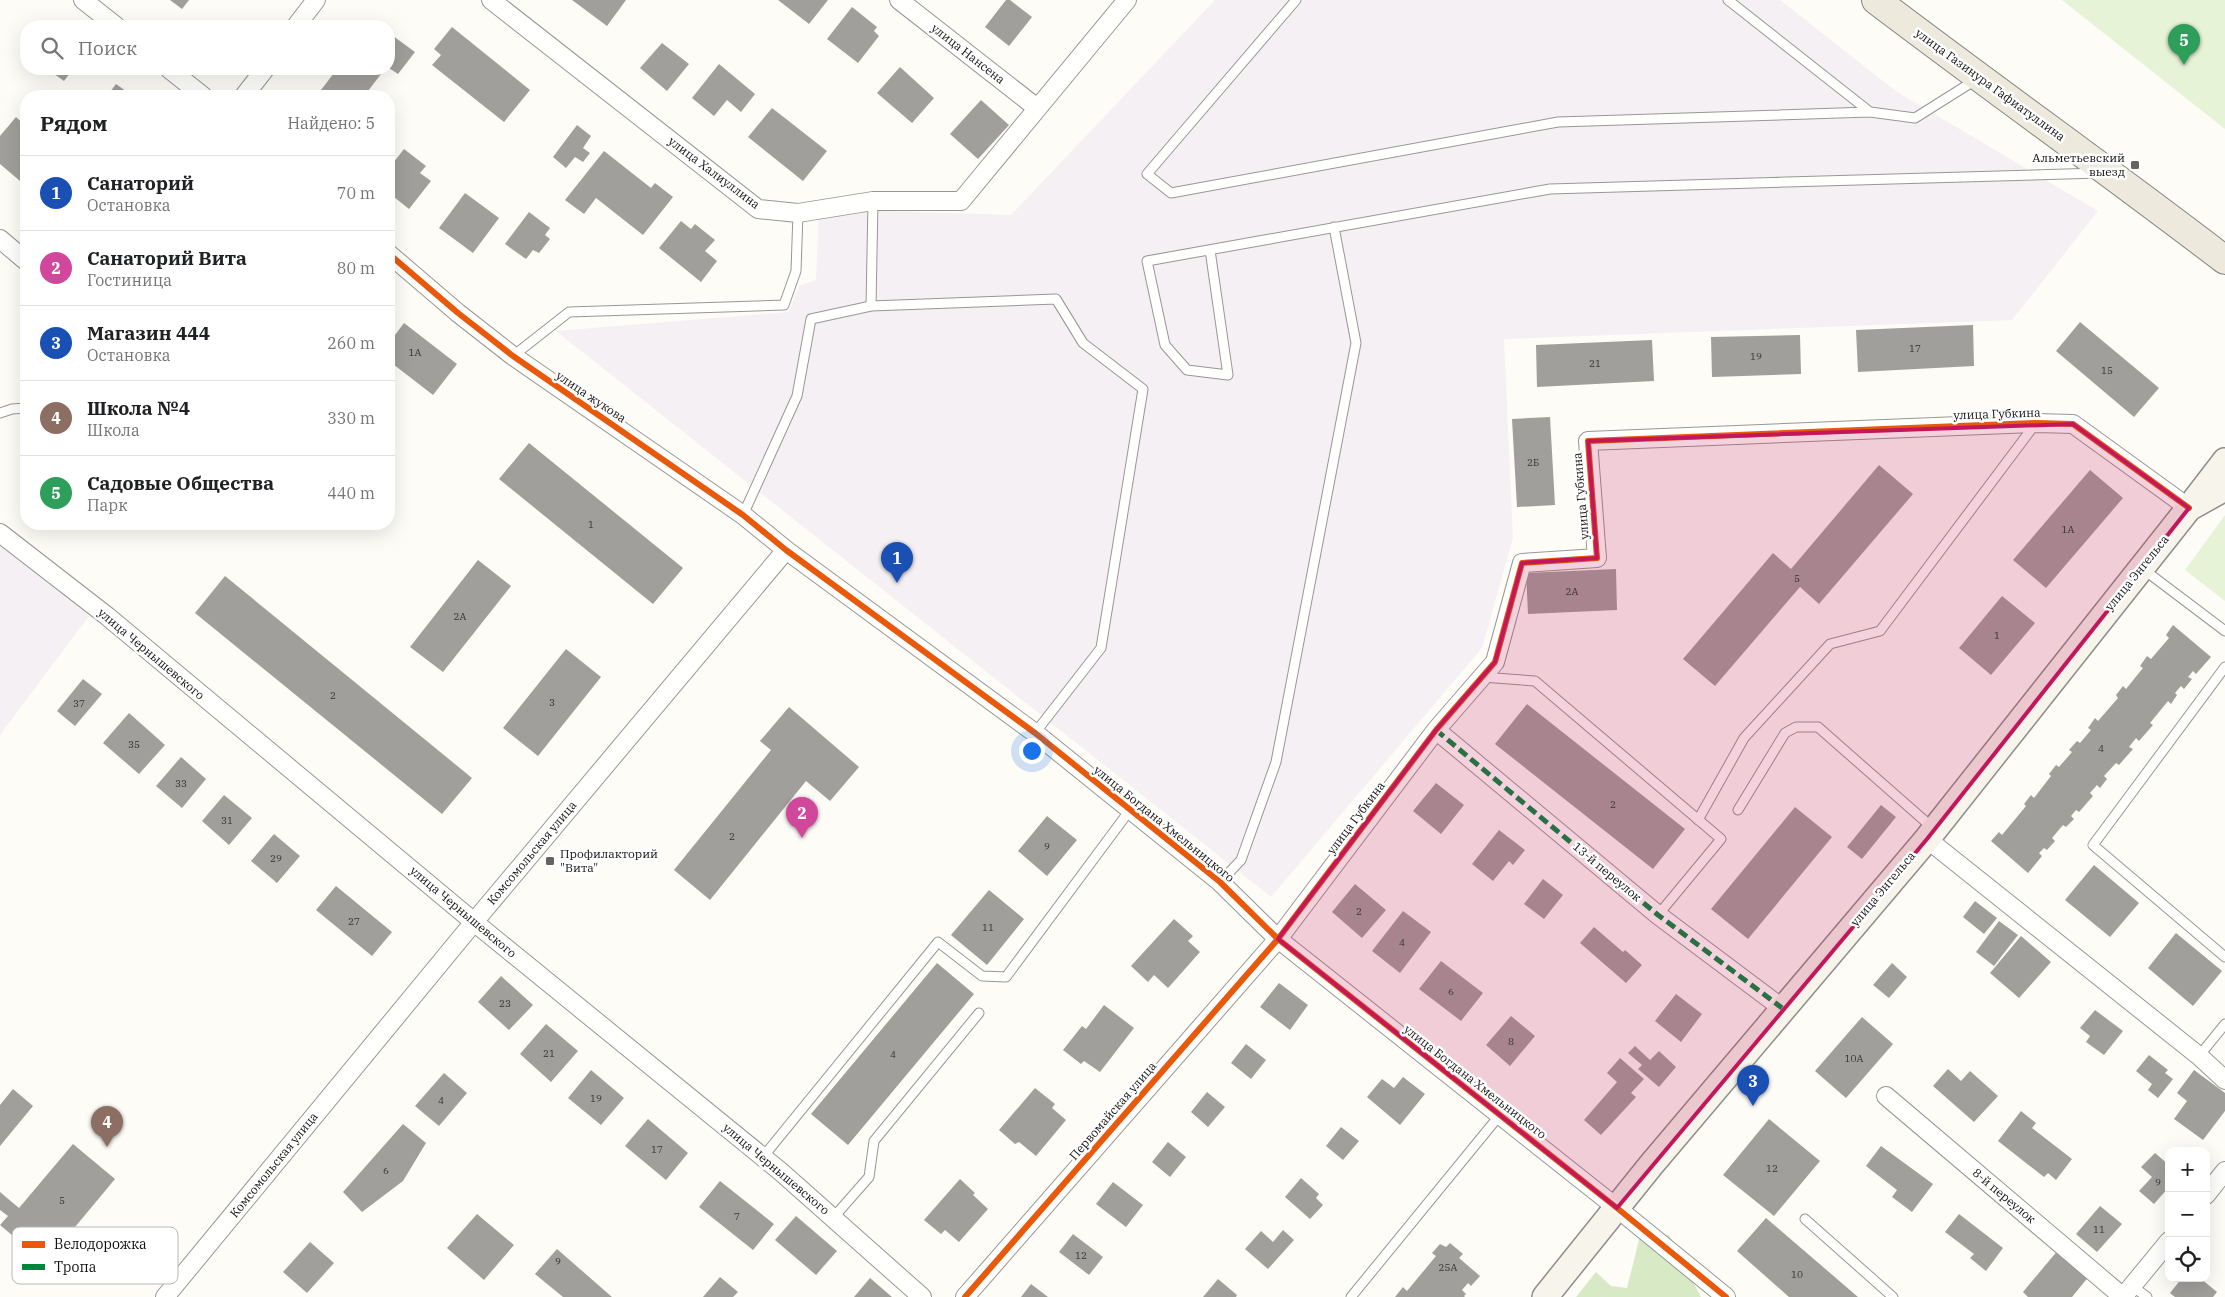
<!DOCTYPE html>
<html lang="ru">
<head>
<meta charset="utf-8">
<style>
  :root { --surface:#fff; --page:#f6f6f6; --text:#202124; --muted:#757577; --line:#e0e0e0; --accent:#646362 }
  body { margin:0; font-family:"IBM Plex Serif",serif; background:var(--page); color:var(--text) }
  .controls { position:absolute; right:15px; bottom:15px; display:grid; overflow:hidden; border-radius:10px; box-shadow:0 5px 20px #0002 }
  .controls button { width:45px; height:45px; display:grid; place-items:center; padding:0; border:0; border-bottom:1px solid var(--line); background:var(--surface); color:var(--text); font:25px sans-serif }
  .you { position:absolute; left:1031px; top:750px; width:18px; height:18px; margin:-12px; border:4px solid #fff; border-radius:50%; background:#1a73e8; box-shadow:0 0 0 8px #1a73e833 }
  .badge { display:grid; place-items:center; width:32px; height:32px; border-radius:50%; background:var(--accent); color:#fff; font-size:16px; font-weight:700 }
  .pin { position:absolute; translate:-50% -41px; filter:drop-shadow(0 1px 2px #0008) }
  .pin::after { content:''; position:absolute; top:26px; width:18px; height:15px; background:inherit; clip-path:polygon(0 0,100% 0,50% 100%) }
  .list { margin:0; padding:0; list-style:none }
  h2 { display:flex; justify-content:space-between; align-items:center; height:65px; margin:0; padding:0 20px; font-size:21px }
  h2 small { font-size:16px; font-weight:400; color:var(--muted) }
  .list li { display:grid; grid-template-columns:32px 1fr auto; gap:15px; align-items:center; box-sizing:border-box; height:75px; padding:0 20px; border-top:1px solid var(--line) }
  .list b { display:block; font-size:19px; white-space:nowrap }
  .list p { margin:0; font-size:16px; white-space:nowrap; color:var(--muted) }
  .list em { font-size:16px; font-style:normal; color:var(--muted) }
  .icon { flex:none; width:28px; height:28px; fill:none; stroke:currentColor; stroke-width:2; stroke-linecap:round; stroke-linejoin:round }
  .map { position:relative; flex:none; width:2225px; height:1297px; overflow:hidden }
  .search { position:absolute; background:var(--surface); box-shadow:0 5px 20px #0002; left:20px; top:20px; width:375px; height:55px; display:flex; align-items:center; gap:12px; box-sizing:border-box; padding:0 18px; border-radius:20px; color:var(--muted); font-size:19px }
  .panel { position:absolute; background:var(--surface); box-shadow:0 5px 20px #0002; left:20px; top:90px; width:375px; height:440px; border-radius:20px }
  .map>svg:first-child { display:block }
</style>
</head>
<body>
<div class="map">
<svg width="2225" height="1297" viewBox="0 0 2225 1297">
  <rect width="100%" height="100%" fill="#fdfcf7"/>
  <!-- industrial -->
  <path fill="#f5f0f3" d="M1215,0H1780L1897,92L2098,211L2012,320L1504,339L1513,538L1482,648L1271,897L556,331L789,312L799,286L816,280L819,209L1011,215Z
    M0,537L89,616L0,735Z"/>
  <!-- green -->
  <path fill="#e7f3d7" d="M2062,0H2225V129Z
    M2225,515V601L2185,570Z"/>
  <!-- forest -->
  <path fill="#d8eac5" d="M1641,1232L1669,1235L1701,1297H1576L1596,1272L1611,1286L1627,1288Z"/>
  <!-- building -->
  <path fill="#a19f9c" d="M170,0H189L182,9Z
    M572,0H626L607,26Z
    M778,0H828L809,24Z
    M1006,0H1010L1032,17L1009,46L985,27Z
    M852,7L877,27L874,31L879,36L858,63L827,39Z
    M452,27L530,90L504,122L432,65L441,55L434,49Z
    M389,33L415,52L398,74L389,68Z
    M662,43L689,64L667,91L640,68Z
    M719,64L755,94L741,112L727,100L714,116L692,98Z
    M900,67L934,98L912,123L877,93Z
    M47,69H73L64,81Z
    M337,69H385L364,96H328L321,90Z
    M116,84L133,96H107Z
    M981,100L1009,125L978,159L950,134Z
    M772,108L827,151L803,181L748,137Z
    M16,117L26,126V186L0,164V136Z
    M577,125L591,136L583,148L590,153L583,162L575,157L566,168L553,157Z
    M404,149L426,166L420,173L431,181L409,209L389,193V168Z
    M604,151L651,188L655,183L673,197L643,235L596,198L584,214L565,200Z
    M465,193L499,218L473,253L439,228Z
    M529,212L550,228L545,235L550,239L539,253L533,250L526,259L505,244Z
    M681,221L691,229L695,224L715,240L705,251L717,261L701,282L659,248Z
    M2080,322L2159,388L2134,417L2056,351Z
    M404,323L457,364L433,395L389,361V343Z
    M1973,325L1974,366L1858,372L1856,330Z
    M1800,335L1801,374L1712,377L1711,337Z
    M1652,340L1654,381L1537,387L1536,345Z
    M1550,417L1555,505L1517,507L1512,419Z
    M529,443L683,568L653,604L499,479Z
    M1879,465L1913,494L1819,604L1800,587L1715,686L1683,659L1773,553L1791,569Z
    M2090,470L2123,498L2046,588L2013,560Z
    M478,560L511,586L443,672L410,647Z
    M1616,569L1617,610L1528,614L1526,573Z
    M225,576L472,778L442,814L195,613Z
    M2002,596L2035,623L1991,675L1959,648Z
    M2173,625L2211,657L2196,674L2193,671L2188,677L2192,679L2184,689L2181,686L2175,693L2177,695L2171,704L2168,701L2150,723L2153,725L2139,741L2136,738L2129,747L2133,749L2119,765L2116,763L2104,776L2107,779L2100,788L2097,785L2090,793L2093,796L2079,812L2076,810L2071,816L2074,819L2066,827L2063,825L2052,838L2055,841L2047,850L2044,848L2039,853L2042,856L2028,873L1991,841L1999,832L2002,835L2026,806L2024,804L2031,795L2034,798L2051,776L2049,774L2056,765L2059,767L2072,752L2069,750L2077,741L2080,743L2091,730L2088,728L2095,718L2098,721L2118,698L2116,695L2123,686L2126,689L2143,668L2140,666L2147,656L2151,659L2169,638L2166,635Z
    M566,649L601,677L538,756L503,728Z
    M83,679L102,694L75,726L57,711Z
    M1527,704L1685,829L1653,869L1495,744Z
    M789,707L859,767L830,801L806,781L710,900L674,870L771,750L760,741Z
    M129,713L165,745L139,774L103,743Z
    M181,757L206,779L182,808L156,786Z
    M1436,783L1464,805L1441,834L1413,811Z
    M224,795L252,818L229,845L202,821Z
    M1881,805L1896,817L1862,859L1847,847Z
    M1795,807L1832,837L1748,939L1711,909Z
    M1047,816L1077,840L1047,876L1018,851Z
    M1499,830L1525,850L1513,865L1509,861L1493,881L1472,864Z
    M274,834L300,856L277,883L251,861Z
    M2094,865L2139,903L2110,937L2065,900Z
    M1543,879L1563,895L1544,919L1524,904Z
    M1355,884L1386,910L1362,938L1332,912Z
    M336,886L392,932L372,956L316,910Z
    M989,890L1024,919L987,965L951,935Z
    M1975,901L1997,918L1984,934L1963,917Z
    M1403,911L1431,932L1400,973L1372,951Z
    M1174,919L1193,936L1188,941L1200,952L1168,988L1154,975L1148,982L1131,966Z
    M1999,921L2018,935L1994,966L1976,952Z
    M1594,927L1623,952L1625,950L1642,965L1626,983L1580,943Z
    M2176,933L2222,971L2193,1006L2148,968Z
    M2021,936L2051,962L2019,998L1990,973Z
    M1441,961L1483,993L1461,1021L1419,989Z
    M937,963L974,994L848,1145L811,1114Z
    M1892,963L1907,977L1889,998L1873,985Z
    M501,976L533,1005L509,1030L478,1002Z
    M1279,983L1308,1005L1290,1030L1260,1007Z
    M1676,994L1702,1014L1681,1042L1655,1021Z
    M1104,1005L1134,1028L1100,1072L1084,1061L1081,1064L1063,1050L1082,1026L1086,1029Z
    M2095,1010L2123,1031L2104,1055L2086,1042L2090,1036L2080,1028Z
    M1511,1016L1535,1036L1510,1066L1486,1045Z
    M1862,1017L1893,1044L1846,1098L1815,1071Z
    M546,1024L578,1051L551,1082L520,1054Z
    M1246,1044L1266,1060L1251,1079L1231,1063Z
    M1635,1046L1650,1060L1659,1051L1676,1067L1659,1087L1638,1069L1642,1065L1628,1053Z
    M2149,1055L2168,1070L2165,1073L2173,1079L2158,1098L2148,1090L2152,1084L2136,1071Z
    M1620,1058L1644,1079L1631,1093L1636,1097L1601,1135L1584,1120L1617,1082L1607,1073Z
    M1948,1069L1961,1081L1970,1071L1998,1096L1974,1122L1933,1086Z
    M591,1070L624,1098L601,1125L568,1098Z
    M2194,1070L2225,1093V1111L2203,1140L2174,1119L2187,1101L2177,1093Z
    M444,1073L467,1093L439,1126L415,1106Z
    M1403,1077L1425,1094L1400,1125L1367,1097L1382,1079L1394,1088Z
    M1035,1088L1055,1104L1052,1108L1066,1120L1036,1156L1019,1142L1015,1144L999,1130Z
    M13,1089L33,1106L0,1146V1105Z
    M1207,1092L1225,1107L1208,1127L1191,1112Z
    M2021,1111L2036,1123L2032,1128L2072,1159L2056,1180L2048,1173L2044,1177L1998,1141Z
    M648,1119L688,1153L666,1180L625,1146Z
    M1769,1119L1820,1161L1774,1216L1723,1175Z
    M403,1124L426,1143L403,1181L362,1212L343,1192Z
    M1341,1127L1359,1141L1343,1160L1326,1146Z
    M1168,1142L1186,1157L1170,1177L1152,1162Z
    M73,1144L115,1179L45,1263L0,1225L8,1216L0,1210V1192L19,1208Z
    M1881,1146L1933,1184L1912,1212L1892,1197L1897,1190L1866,1166Z
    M2155,1153L2169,1165V1187L2154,1204L2139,1191L2152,1177L2141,1167Z
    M1301,1178L1319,1194L1316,1198L1323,1205L1310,1219L1285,1197Z
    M960,1179L975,1193L973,1195L988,1209L959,1242L945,1230L941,1234L924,1220Z
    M720,1181L774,1224L753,1250L699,1207Z
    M1113,1182L1143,1205L1126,1227L1096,1204Z
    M2100,1206L2122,1224L2097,1252L2076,1234Z
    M477,1214L514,1245L484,1280L447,1248Z
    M1959,1214L2003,1248L1986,1271L1970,1258L1974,1254L1945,1232Z
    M796,1216L837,1251L816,1275L775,1240Z
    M1766,1218L1858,1297H1789L1737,1251Z
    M1283,1230L1294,1240L1268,1269L1245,1249L1261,1231L1273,1242Z
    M1073,1234L1103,1257L1089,1275L1059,1252Z
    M310,1242L334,1263L307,1293L283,1272Z
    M1450,1243L1463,1254L1459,1258L1480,1276L1471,1286L1468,1283L1462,1290L1466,1294L1464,1296L1465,1297H1395L1403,1287L1407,1291L1436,1256L1432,1253L1440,1244L1446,1247Z
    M557,1249L612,1297H563L535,1274Z
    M2059,1249L2090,1275L2072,1297H2028L2023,1292Z
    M720,1277L738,1292L733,1297H703Z
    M870,1278L892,1297H854Z
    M2182,1278H2200L2217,1292L2213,1297H2175L2170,1293Z
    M1218,1279L1237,1295L1236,1297H1203Z
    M1031,1284L1048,1297H1021Z"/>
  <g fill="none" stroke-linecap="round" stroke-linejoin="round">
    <defs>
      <path id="lane" d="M1296,0L1147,174L1171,193L1558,122L1870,112L1915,118L1977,79
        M1728,0L1870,112
        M873,201L871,306L1056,299L1083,343L1143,389L1101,648L1035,733
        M1210,250L1228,375L1187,370L1165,345L1147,261L1550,189L2099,173
        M513,356L569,312L784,305L796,271L798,213
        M0,413L12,409L26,408
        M743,515L797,396L811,319L871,306
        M2143,569L2225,631
        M2225,667L2093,845L2225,957
        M1482,677L1535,681L1721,839L1658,915
        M1738,810L1785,733L1796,727H1818L1934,829
        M1698,820L1744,738L1830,644L1880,631L2036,423
        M1220,882L1241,860L1276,762L1356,343L1334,227
        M2199,1056L2225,1024
        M763,1157L938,942L982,976L1006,977L1130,810
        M833,1218L869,1177L874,1141L979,1013
        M1805,1219L1893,1297
        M2132,1286L2147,1297
        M1351,1297L1499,1116"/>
      <path id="street" d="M83,0L116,26
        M491,0L758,209L798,213L873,201H961L1127,0
        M899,0L1037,108
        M296,26L316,0
        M169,69L203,96
        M244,96L265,69
        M0,239L26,261
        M389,254L458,313L513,356L743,515L786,550L1035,733L1220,882L1278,939L1617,1208L1726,1297
        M0,533L107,616L474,922L780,1171L922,1297
        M1436,730L1658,915L1782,1008
        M1927,839L2199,1056L2225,1080
        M1886,1096L2123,1297
        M2206,1195L2225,1171
        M165,1297L474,922L786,550
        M965,1297L1278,939L1436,730L1495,662L1522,563L1597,558L1588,441L2036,423L2073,424L2189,508
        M2123,1297L2169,1241"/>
      <path id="secondary" d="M2195,500L2225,461
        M1545,1297L1651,1165L1927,839L2189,508L2225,488"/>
      <path id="primary" d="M1876,0C1992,88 2110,172 2225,260"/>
    </defs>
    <!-- lane casing -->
    <use href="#lane" stroke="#979795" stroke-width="11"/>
    <!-- street casing -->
    <use href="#street" stroke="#979795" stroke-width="20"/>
    <!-- secondary casing -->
    <use href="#secondary" stroke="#8e8d8b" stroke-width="28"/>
    <!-- primary casing -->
    <use href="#primary" stroke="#858482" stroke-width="30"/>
    <!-- lane -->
    <use href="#lane" stroke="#fffffe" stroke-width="9"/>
    <!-- street -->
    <use href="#street" stroke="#fffffe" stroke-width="18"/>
    <!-- secondary -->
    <use href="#secondary" stroke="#f6f4eb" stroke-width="25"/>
    <!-- primary -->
    <use href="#primary" stroke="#ede9dc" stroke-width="28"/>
    <!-- quiet -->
    <path stroke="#00873e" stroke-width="5" stroke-dasharray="10 5" stroke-linecap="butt" d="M1436,730L1658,915L1782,1008"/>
    <defs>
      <path id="cycleway" d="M389,254L458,313L513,356L743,515L786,550L1035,733L1220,882L1278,939L1617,1208L1726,1297
        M965,1297L1278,939L1436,730L1495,662L1522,563L1597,558L1588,441L2036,423L2073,424L2189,508"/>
    </defs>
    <!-- cycleway casing -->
    <use href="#cycleway" stroke="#fff" stroke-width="9"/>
    <!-- cycleway -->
    <use href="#cycleway" stroke="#e8590c" stroke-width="6"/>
  </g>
  <!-- marked area -->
  <path fill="#c2185b" fill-opacity="0.2" stroke="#c2185b" stroke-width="4" stroke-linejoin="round" d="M2073,424L2189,508L1927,839L1617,1208L1278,939L1436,730L1495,662L1522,563L1597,558L1588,441Z"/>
  <!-- markers -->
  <g fill="#646362" stroke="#fff" stroke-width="2">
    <rect x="2130" y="160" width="10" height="10" rx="2.5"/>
    <rect x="545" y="856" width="10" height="10" rx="2.5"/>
  </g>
  <g text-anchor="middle" stroke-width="5" stroke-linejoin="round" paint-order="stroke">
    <!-- number labels -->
    <g font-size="10" fill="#353434">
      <text x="1915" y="352">17</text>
      <text x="415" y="356">1А</text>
      <text x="1756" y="360">19</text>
      <text x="1595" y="367">21</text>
      <text x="2107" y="374">15</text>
      <text x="1533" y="466">2Б</text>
      <text x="591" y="528">1</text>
      <text x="2068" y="533">1А</text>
      <text x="1797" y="582">5</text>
      <text x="1572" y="595">2А</text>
      <text x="460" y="620">2А</text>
      <text x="1997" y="639">1</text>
      <text x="333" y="699">2</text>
      <text x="552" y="706">3</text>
      <text x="79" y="707">37</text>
      <text x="134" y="748">35</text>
      <text x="2101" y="752">4</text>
      <text x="181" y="787">33</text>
      <text x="1613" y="808">2</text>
      <text x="227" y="824">31</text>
      <text x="732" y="840">2</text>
      <text x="1047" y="850">9</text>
      <text x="276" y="862">29</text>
      <text x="1359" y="915">2</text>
      <text x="354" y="925">27</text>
      <text x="988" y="931">11</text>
      <text x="1402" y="946">4</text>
      <text x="1451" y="995">6</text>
      <text x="505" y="1007">23</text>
      <text x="1511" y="1045">8</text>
      <text x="549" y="1057">21</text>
      <text x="893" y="1058">4</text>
      <text x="1854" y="1062">10А</text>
      <text x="596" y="1102">19</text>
      <text x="441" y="1104">4</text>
      <text x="657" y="1153">17</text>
      <text x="1772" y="1172">12</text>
      <text x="386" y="1174">6</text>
      <text x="2158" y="1186">9</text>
      <text x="62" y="1204">5</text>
      <text x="737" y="1220">7</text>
      <text x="2099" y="1233">11</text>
      <text x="1081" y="1259">12</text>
      <text x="558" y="1265">9</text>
      <text x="1448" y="1271">25А</text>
      <text x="1797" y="1278">10</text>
    </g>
    <!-- street labels -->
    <g font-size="12" fill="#111" stroke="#fff">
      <text transform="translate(968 54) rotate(38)" y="4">улица Нансена</text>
      <text transform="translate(1990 85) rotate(36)" y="4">улица Газинура Гафиатуллина</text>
      <text transform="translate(714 173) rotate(37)" y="4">улица Халиуллина</text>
      <text transform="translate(591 397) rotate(34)" y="4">улица жукова</text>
      <text transform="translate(1997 414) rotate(-2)" y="4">улица Губкина</text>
      <text transform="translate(1581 496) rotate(-95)" y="4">улица Губкина</text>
      <text transform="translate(2137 573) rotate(-51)" y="4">улица Энгельса</text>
      <text transform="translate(151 654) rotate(40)" y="4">улица Чернышевского</text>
      <text transform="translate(1356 818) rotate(-53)" y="4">улица Губкина</text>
      <text transform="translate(1164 824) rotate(39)" y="4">улица Богдана Хмельницкого</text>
      <text transform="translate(532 853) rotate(-50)" y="4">Комсомольская улица</text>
      <text transform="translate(1607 872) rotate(40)" y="4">13-й переулок</text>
      <text transform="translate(1883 889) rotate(-50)" y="4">улица Энгельса</text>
      <text transform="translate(463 912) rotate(40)" y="4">улица Чернышевского</text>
      <text transform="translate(1475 1082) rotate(38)" y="4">улица Богдана Хмельницкого</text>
      <text transform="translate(1113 1111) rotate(-49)" y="4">Первомайская улица</text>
      <text transform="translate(274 1165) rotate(-51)" y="4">Комсомольская улица</text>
      <text transform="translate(776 1169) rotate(40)" y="4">улица Чернышевского</text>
      <text transform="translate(2004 1196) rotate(40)" y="4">8-й переулок</text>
    </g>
    <!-- poi labels -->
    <g font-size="12" fill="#111" stroke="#fff" text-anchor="end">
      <text x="2125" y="162">Альметьевский<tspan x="2125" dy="14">выезд</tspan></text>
      <text x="560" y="858" text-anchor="start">Профилакторий<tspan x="560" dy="14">"Вита"</tspan></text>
    </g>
  </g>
  <!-- legend -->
  <rect x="12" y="1227" width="166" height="57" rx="8" fill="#fff" stroke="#b8b8b8" stroke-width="1"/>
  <rect x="22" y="1241" width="23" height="7" fill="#e8590c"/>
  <rect x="22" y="1264" width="23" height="6" fill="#00873e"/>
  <g font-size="14" fill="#111">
    <text x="54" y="1249">Велодорожка</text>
    <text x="54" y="1272">Тропа</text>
  </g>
</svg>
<div class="controls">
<button>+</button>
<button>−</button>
<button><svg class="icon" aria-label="locate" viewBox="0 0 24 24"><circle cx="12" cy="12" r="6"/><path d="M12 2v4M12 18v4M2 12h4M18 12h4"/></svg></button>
</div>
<div class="you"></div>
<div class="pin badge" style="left:897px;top:583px;background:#1a4fb4">1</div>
<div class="pin badge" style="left:802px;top:838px;background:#d1479c">2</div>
<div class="pin badge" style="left:1753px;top:1106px;background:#1a4fb4">3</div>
<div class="pin badge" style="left:107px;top:1147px;background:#8d6e63">4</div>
<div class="pin badge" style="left:2184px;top:65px;background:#2e9e5b">5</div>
<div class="search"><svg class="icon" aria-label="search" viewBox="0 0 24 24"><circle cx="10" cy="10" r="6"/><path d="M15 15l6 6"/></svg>Поиск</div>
<section class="panel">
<h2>Рядом<small>Найдено: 5</small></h2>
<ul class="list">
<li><span class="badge" style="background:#1a4fb4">1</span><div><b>Санаторий</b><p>Остановка</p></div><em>70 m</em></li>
<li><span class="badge" style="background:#d1479c">2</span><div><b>Санаторий Вита</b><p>Гостиница</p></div><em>80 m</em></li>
<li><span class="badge" style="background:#1a4fb4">3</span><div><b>Магазин 444</b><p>Остановка</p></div><em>260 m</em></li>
<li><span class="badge" style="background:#8d6e63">4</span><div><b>Школа №4</b><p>Школа</p></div><em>330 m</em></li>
<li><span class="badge" style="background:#2e9e5b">5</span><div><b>Садовые Общества</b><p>Парк</p></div><em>440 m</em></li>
</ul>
</section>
</div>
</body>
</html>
